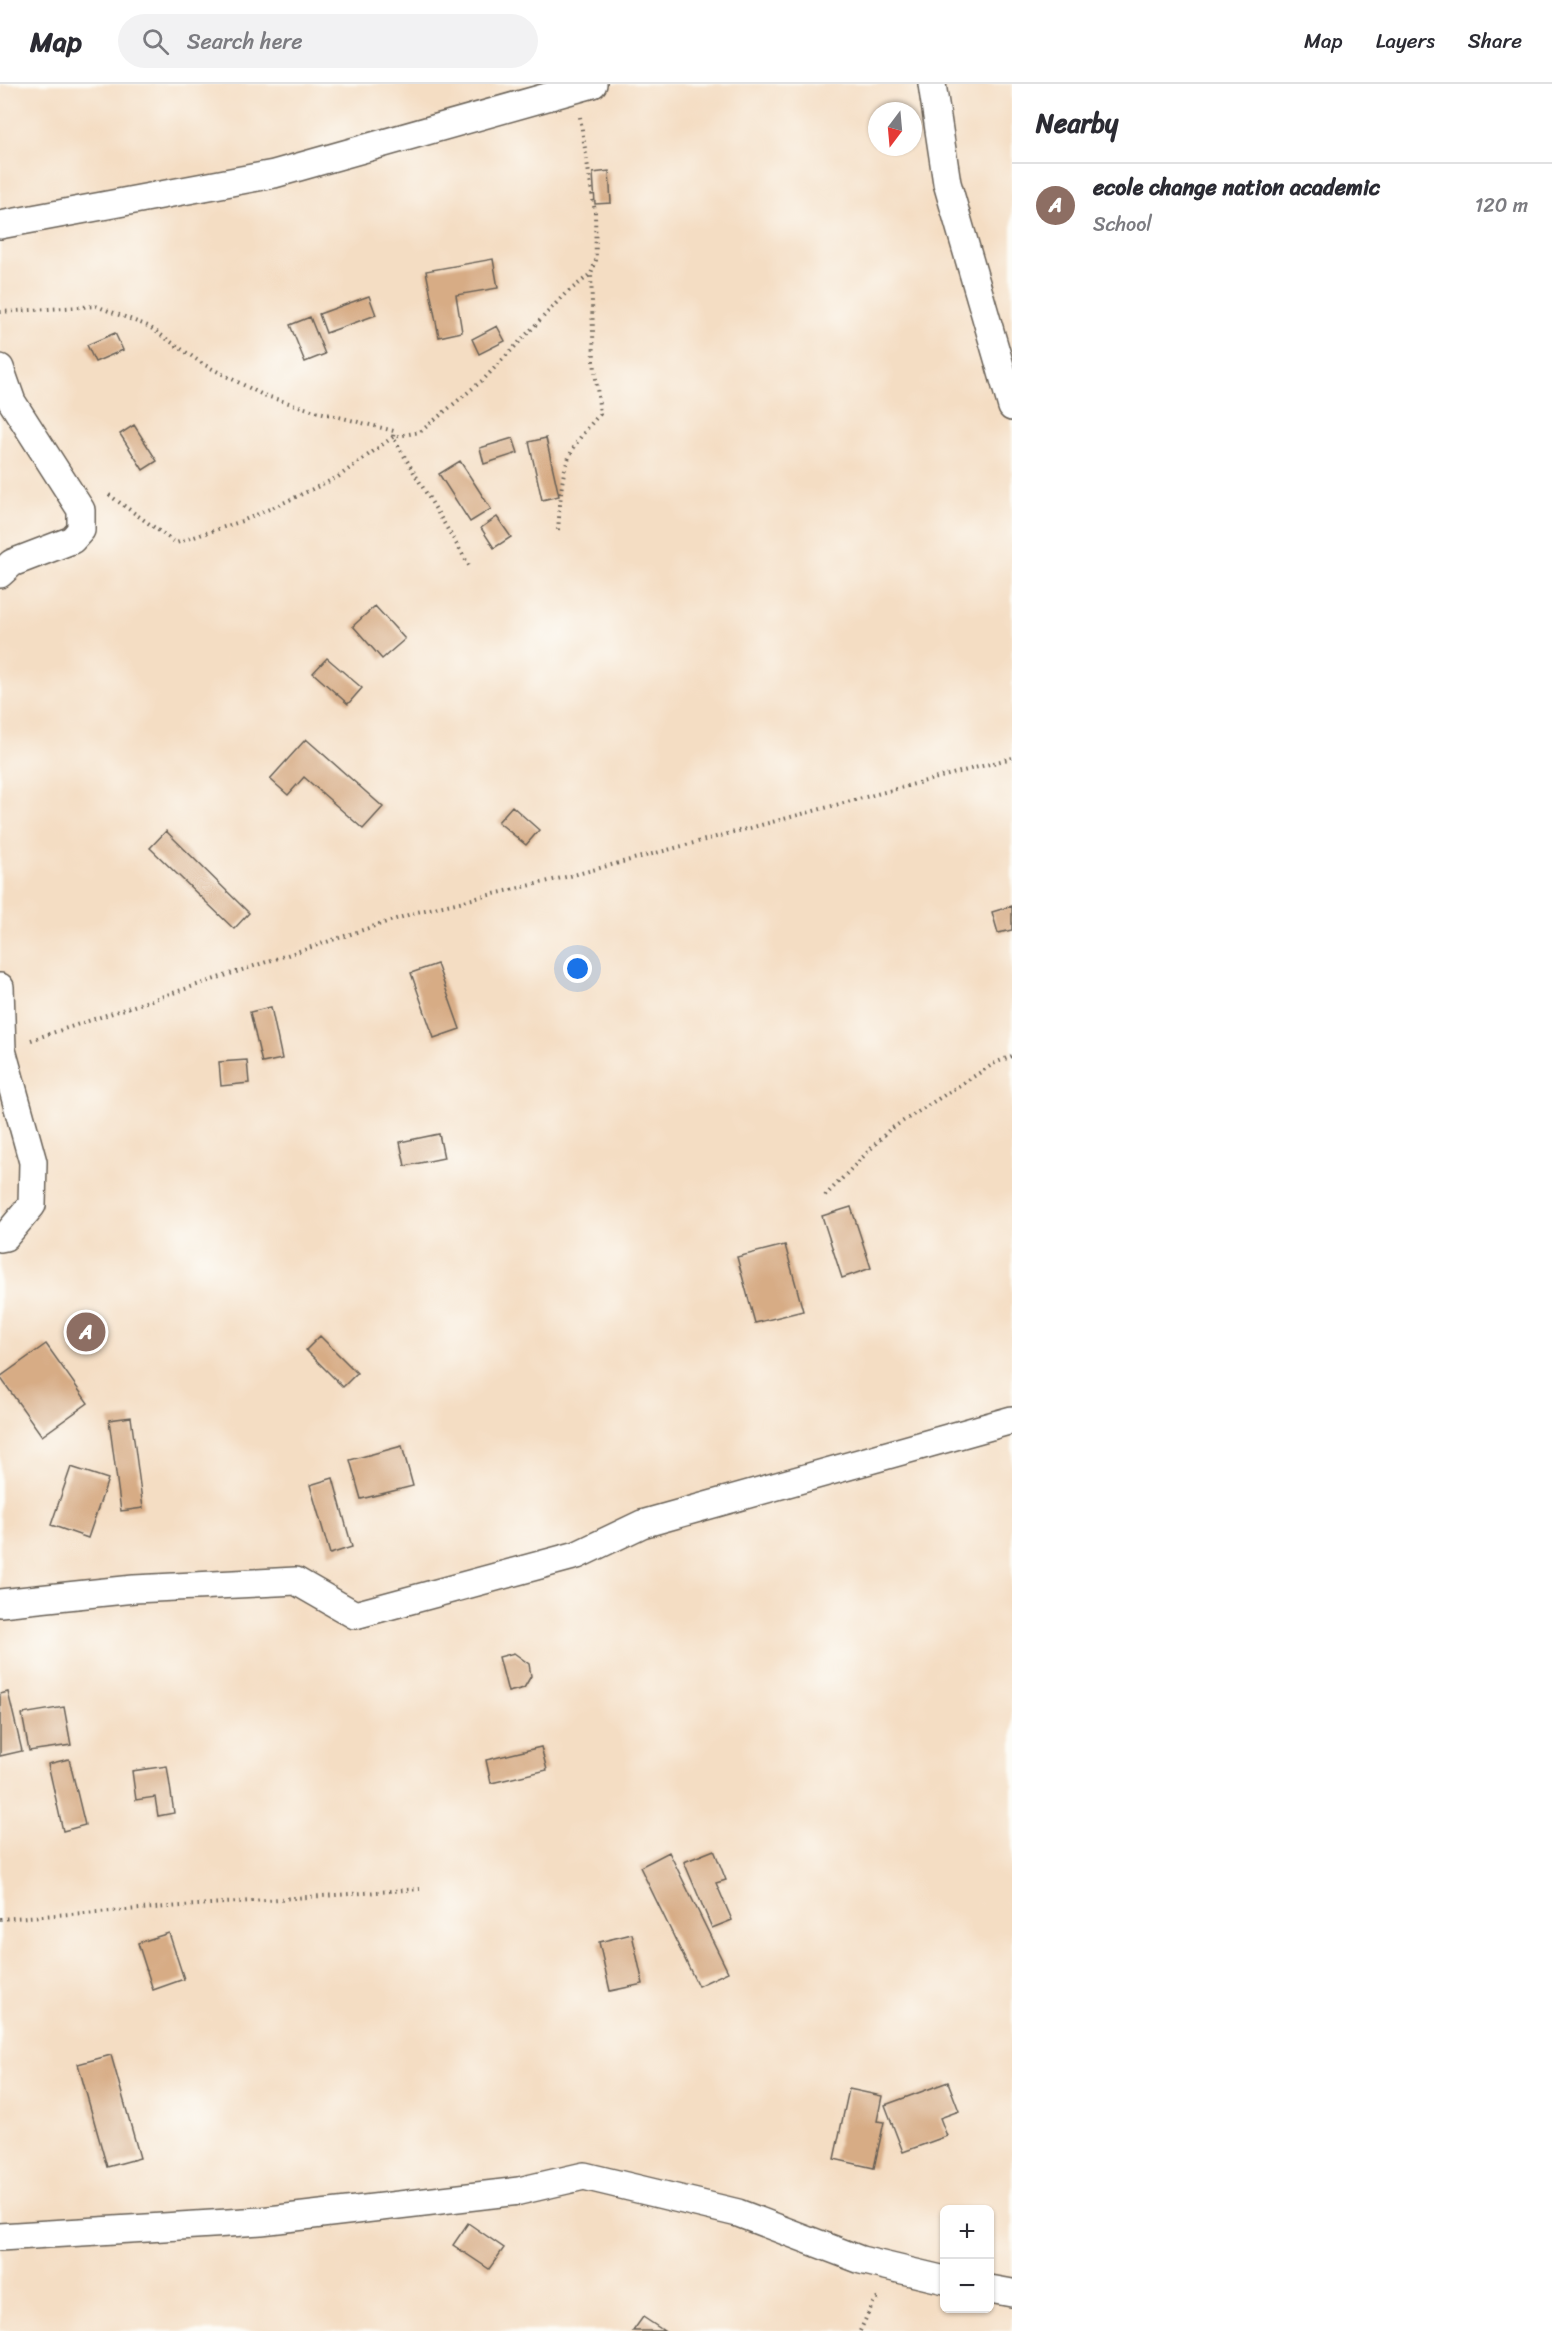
<!DOCTYPE html>
<html lang="en">
<head>
<meta charset="utf-8">
<style>
  :root { --surface:#fff; --page:#f2f2f3; --text:#2b2b33; --muted:#7c7c81; --line:#e1e1e2; --accent:#d93025 }
  body { margin:0; font-family:Sriracha,sans-serif; background:var(--page); color:var(--text) }
  .controls { position:absolute; right:18px; bottom:18px; display:grid; overflow:hidden; border-radius:9px; box-shadow:0 2px 4px #0004 }
  .controls button { width:54px; height:54px; display:grid; place-items:center; padding:0; border:0; border-bottom:2px solid var(--line); background:var(--surface); color:var(--text); font:30px sans-serif }
  .compass { position:absolute; left:868px; top:18px; width:54px; height:54px; border-radius:50%; background:var(--surface); box-shadow:0 2px 4px #0004; rotate:196deg }
  .you { position:absolute; left:578px; top:885px; width:21px; height:21px; margin:-15px; border:4px solid #fff; border-radius:50%; background:#1a73e8; box-shadow:0 0 0 9px #1a73e833 }
  .badge { display:grid; place-items:center; width:39px; height:39px; border-radius:50%; background:var(--accent); color:#fff; font-size:20px; font-weight:700 }
  .pin { position:absolute; translate:-50% -50%; border:3px solid #fff; box-shadow:0 2px 6px #0006 }
  .list { margin:0; padding:0; list-style:none }
  h2 { display:flex; justify-content:space-between; align-items:center; height:78px; margin:0; padding:0 24px; font-size:26px }
  h2 small { font-size:20px; font-weight:400; color:var(--muted) }
  .list li { display:grid; grid-template-columns:39px 1fr auto; gap:18px; align-items:center; box-sizing:border-box; height:84px; padding:0 24px; border-top:2px solid var(--line) }
  .list b { display:block; font-size:22px; white-space:nowrap }
  .list p { margin:0; font-size:20px; white-space:nowrap; color:var(--muted) }
  .list em { font-size:20px; font-style:normal; color:var(--muted) }
  .icon { flex:none; width:33px; height:33px; fill:none; stroke:currentColor; stroke-width:2; stroke-linecap:round; stroke-linejoin:round }
  .map { position:relative; flex:none; width:1012px; height:2247px; overflow:hidden }
  header { display:flex; align-items:center; gap:36px; box-sizing:border-box; height:84px; padding:0 30px; background:var(--surface); border-bottom:2px solid var(--line) }
  header strong { font-size:28px }
  nav { display:flex; gap:33px; margin-inline-start:auto; font-size:21px }
  .search { width:420px; height:54px; background:var(--page); display:flex; align-items:center; gap:15px; box-sizing:border-box; padding:0 21px; border-radius:33px; color:var(--muted); font-size:22px }
  main { display:flex }
  aside { flex:1; background:var(--surface) }
  .map>svg:first-child { display:block }
</style>
</head>
<body>
<header>
<strong>Map</strong>
<div class="search"><svg class="icon" aria-label="search" viewBox="0 0 24 24"><circle cx="10" cy="10" r="6"/><path d="M15 15l6 6"/></svg>Search here</div>
<nav><a>Map</a><a>Layers</a><a>Share</a></nav>
</header>
<main>
<div class="map">
<svg width="1012" height="2247" viewBox="0 0 1012 2247">
  <rect width="100%" height="100%" fill="#fdfcf7"/>
  <filter id="ink" filterUnits="userSpaceOnUse"><feTurbulence type="fractalNoise" baseFrequency=".0167" numOctaves="2"/><feDisplacementMap in="SourceGraphic" scale="12" xChannelSelector="R" yChannelSelector="G"/><feConvolveMatrix kernelMatrix="1 2 1 2 8 2 1 2 1" color-interpolation-filters="sRGB"/></filter>
  <filter id="wash" filterUnits="userSpaceOnUse"><feTurbulence type="fractalNoise" baseFrequency=".008" numOctaves="4" result="noise"/><feDisplacementMap in="SourceGraphic" scale="24" xChannelSelector="R" yChannelSelector="G"/><feGaussianBlur stdDeviation="1.35" result="paint"/><feColorMatrix in="noise" values="0 0 0 0 0 0 0 0 0 0 0 0 0 0 0 0 0 1.4 0 .05"/><feComposite in="paint" operator="in"/></filter>
  <g filter="url(#wash)">
    <rect width="100%" height="100%" fill="#f4ddc3"/>
    <g id="blocks">
      <!-- building -->
      <path fill="#d7ac85" d="M609,87L611,119L595,120L593,89Z
        M493,175L498,204L456,211L462,248L439,253L426,187Z
        M369,212L376,231L326,249L319,230Z
        M310,233L325,270L305,278L290,241Z
        M497,242L505,257L479,270L472,255Z
        M115,249L123,266L95,278L87,261Z
        M134,341L157,377L143,386L120,350Z
        M513,354L518,369L484,380L480,364Z
        M546,354L559,412L542,416L529,358Z
        M460,377L491,425L470,438L439,390Z
        M497,433L511,453L494,464L481,444Z
        M375,522L405,555L382,575L353,542Z
        M327,574L362,604L348,620L313,589Z
        M306,655L383,723L363,745L304,693L288,711L270,695Z
        M512,722L539,746L526,761L498,738Z
        M166,747L249,829L234,845L150,764Z
        M1012,822V846L998,849L992,828Z
        M437,880L460,945L434,954L411,889Z
        M271,923L282,975L262,979L250,928Z
        M247,976L249,999L221,1002L219,978Z
        M439,1050L444,1074L405,1082L400,1058Z
        M851,1123L871,1184L842,1194L822,1132Z
        M785,1161L803,1227L755,1239L737,1173Z
        M320,1252L357,1289L343,1303L306,1266Z
        M46,1260L88,1319L42,1352L0,1293Z
        M131,1333L143,1424L121,1427L109,1336Z
        M402,1362L413,1402L361,1415L350,1376Z
        M71,1383L108,1395L88,1454L51,1441Z
        M333,1394L352,1463L330,1470L310,1401Z
        M514,1569L529,1580L531,1592L524,1604L508,1608L499,1573Z
        M8,1608L22,1667L0,1672V1610Z
        M64,1623L71,1661L29,1667L22,1630Z
        M541,1663L547,1686L491,1699L486,1676Z
        M69,1675L85,1741L63,1747L48,1680Z
        M167,1682L174,1729L158,1732L155,1713L136,1716L132,1687Z
        M714,1766L726,1796L716,1799L732,1836L712,1844L684,1778Z
        M669,1768L728,1888L698,1902L640,1783Z
        M169,1849L184,1895L153,1906L138,1859Z
        M632,1850L643,1900L610,1907L599,1858Z
        M111,1971L140,2074L107,2083L78,1980Z
        M948,1998L959,2027L940,2034L947,2052L903,2068L885,2021Z
        M849,2005L882,2012L877,2037L884,2038L874,2084L834,2075Z
        M468,2139L504,2164L489,2185L453,2161Z
        M643,2233L664,2247H633Z"/>
    </g>
  </g>
  <g filter="url(#ink)">
    <use href="#blocks" fill-opacity="0" stroke="#686056" stroke-width="1.5"/>
    <g fill="none" stroke-linecap="round" stroke-linejoin="round">
      <defs>
        <path id="minor" d="M932,0L947,99L1012,323
          M0,141L274,90L593,0
          M0,284L12,318L81,426V446L72,456L12,479L0,490
          M0,903L2,966L33,1078L32,1121L5,1153L0,1154
          M0,1519L134,1505L296,1497L355,1531L577,1471L642,1440L1012,1336
          M0,2153L261,2137L519,2107L584,2092L738,2129L861,2176L945,2196
          M990,2205L1012,2209"/>
      </defs>
      <!-- minor casing -->
      <use href="#minor" stroke="#686056" stroke-width="30"/>
      <!-- path -->
      <path stroke="#686056" stroke-width="4" stroke-dasharray="1.5 4.5" stroke-linecap="butt" d="M0,228L96,222L148,242L203,280L263,311L315,327L394,347L393,353L470,483
        M109,411L176,459L242,437L283,419L338,393L393,353L420,348L484,295L565,210L591,190L596,176L595,128L580,33
        M558,446C563,389 559,374 600,330L594,277L591,190
        M31,956L417,828L570,792L1012,674
        M825,1112L889,1046L995,979L1012,972
        M0,1835L420,1805
        M860,2247L874,2217L881,2212"/>
      <!-- minor -->
      <use href="#minor" stroke="#fff" stroke-width="27"/>
    </g>
  </g>
</svg>
<div class="controls">
<button>+</button>
<button>−</button>
</div>
<svg class="compass" viewBox="-18 -18 36 36"><path d="M0-13l5 13h-10z" fill="#e53935"/><path d="M0 13l5-13h-10z" fill="#7c7c81"/></svg>
<div class="you"></div>
<div class="pin badge" style="left:86px;top:1248px;background:#8d6e63">A</div>
</div>
<aside>
<h2>Nearby<small></small></h2>
<ul class="list">
<li><span class="badge" style="background:#8d6e63">A</span><div><b>ecole change nation academic</b><p>School</p></div><em>120 m</em></li>
</ul>
</aside>
</main>
</body>
</html>
